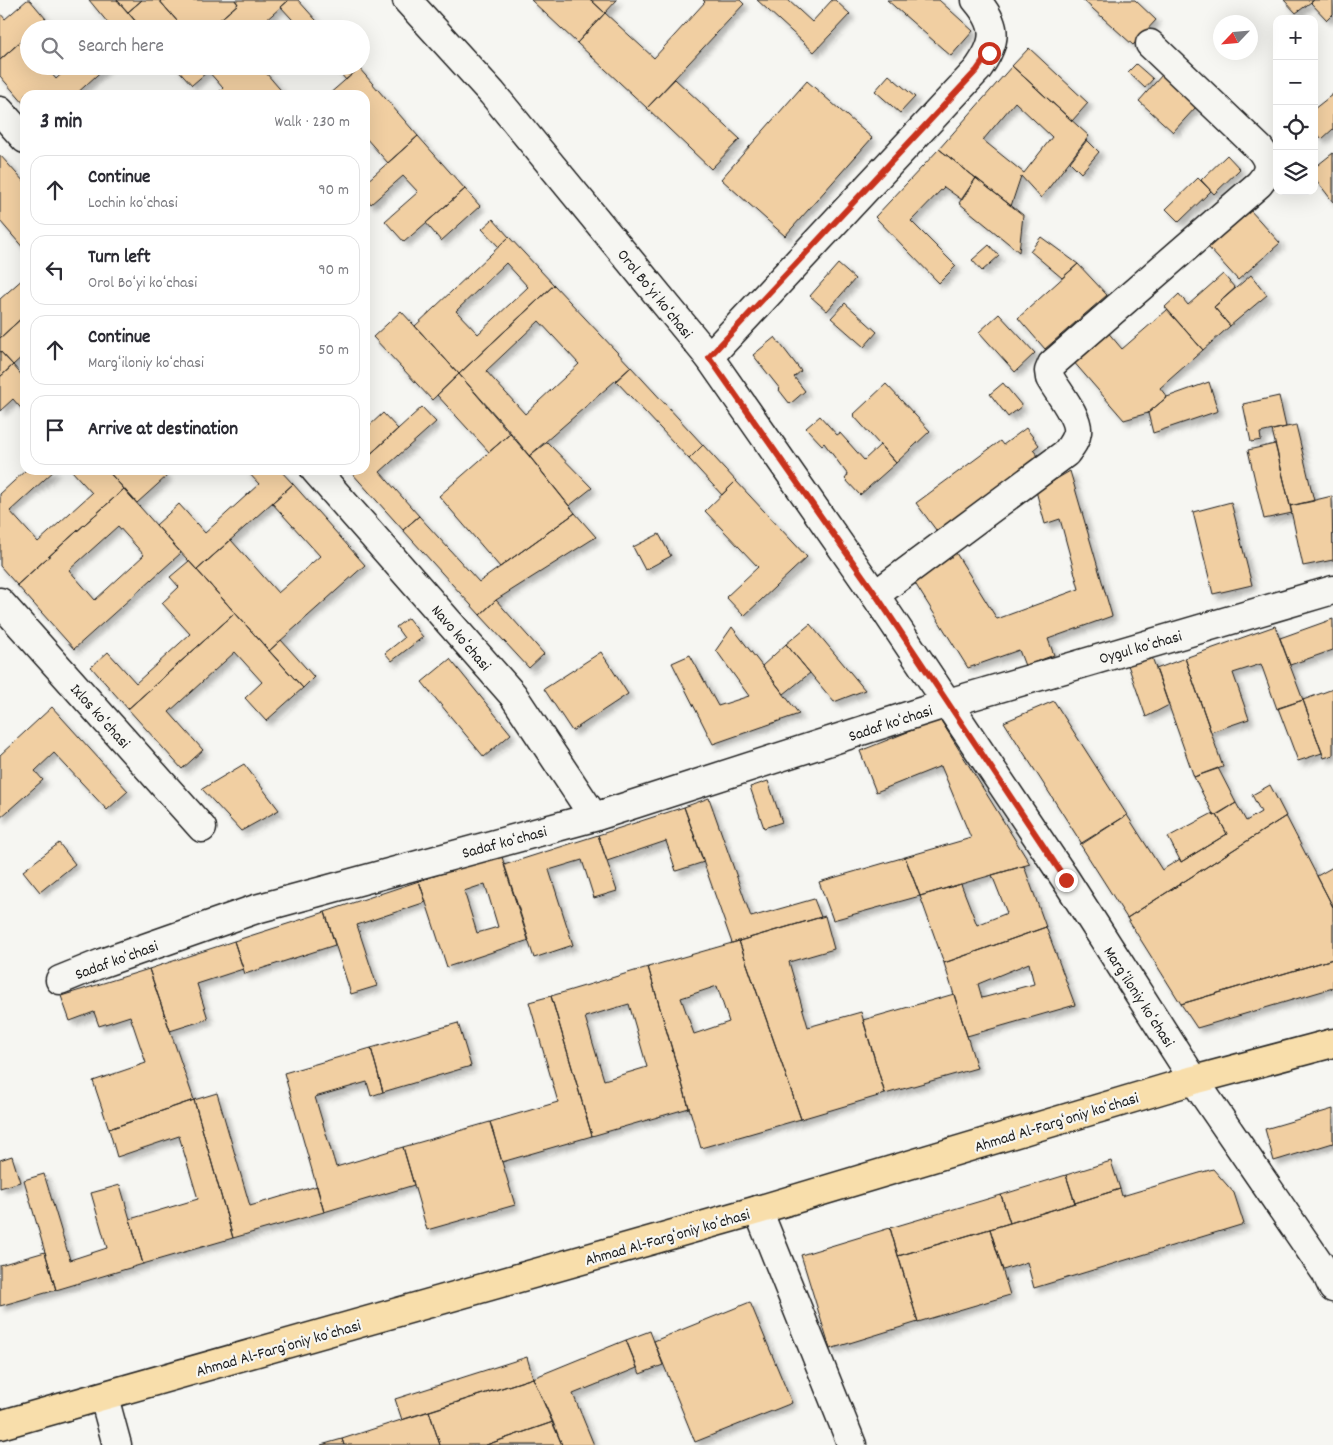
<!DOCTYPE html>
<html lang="en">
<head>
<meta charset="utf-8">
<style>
  :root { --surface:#fff; --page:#f2f2f3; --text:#2b2b33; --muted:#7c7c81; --line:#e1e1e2 }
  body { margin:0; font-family:Dekko,sans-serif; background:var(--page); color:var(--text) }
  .controls { position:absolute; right:15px; top:15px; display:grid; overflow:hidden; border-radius:10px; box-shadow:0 5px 20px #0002 }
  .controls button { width:45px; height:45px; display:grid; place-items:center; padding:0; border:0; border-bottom:1px solid var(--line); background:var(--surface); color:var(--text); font:25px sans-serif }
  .compass { position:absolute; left:1213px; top:15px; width:45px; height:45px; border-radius:50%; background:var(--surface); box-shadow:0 5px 20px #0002; rotate:244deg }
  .stop { position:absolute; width:15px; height:15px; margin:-11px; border:4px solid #c8321e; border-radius:50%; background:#fff }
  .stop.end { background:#c8321e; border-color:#fff; box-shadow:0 1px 5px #0008 }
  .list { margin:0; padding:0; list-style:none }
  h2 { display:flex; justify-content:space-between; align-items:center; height:65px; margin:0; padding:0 20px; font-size:21px }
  h2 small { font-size:16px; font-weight:400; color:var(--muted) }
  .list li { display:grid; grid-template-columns:32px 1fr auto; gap:15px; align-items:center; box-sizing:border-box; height:70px; margin:0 10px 10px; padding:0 10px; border:1px solid var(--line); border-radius:15px }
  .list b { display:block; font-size:19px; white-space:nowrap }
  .list p { margin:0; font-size:16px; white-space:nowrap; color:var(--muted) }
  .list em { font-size:16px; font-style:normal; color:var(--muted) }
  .icon { flex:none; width:28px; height:28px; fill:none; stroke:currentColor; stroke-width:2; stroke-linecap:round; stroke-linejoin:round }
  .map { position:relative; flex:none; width:1333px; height:1445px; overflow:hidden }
  .search { position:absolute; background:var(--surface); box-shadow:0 5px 20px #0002; left:20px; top:20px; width:350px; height:55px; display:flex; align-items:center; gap:12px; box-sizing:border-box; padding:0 18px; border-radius:28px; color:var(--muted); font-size:19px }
  .panel { position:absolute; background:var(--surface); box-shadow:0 5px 20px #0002; left:20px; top:90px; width:350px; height:385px; border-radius:15px }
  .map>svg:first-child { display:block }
</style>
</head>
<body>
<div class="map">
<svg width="1333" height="1445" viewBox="0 0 1333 1445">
  <defs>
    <filter id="shadow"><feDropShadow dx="4.5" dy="4.5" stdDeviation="2.5" flood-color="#0004"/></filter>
  </defs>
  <rect width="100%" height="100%" fill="#f6f6f2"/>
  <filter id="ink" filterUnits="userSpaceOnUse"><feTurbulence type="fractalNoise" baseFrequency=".02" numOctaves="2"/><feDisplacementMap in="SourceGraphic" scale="10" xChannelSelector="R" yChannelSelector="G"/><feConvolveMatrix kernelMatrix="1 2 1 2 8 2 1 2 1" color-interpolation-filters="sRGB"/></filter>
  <g filter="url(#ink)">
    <!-- building -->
    <path fill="#f1cfa2" stroke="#1c1c1c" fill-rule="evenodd" filter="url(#shadow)" d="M27,0H30L46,19L35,29H29V34L0,60V13L5,19Z
      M89,0H117L142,29H113Z
      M117,0H142L128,12Z
      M142,0H159L184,29H142L128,12Z
      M159,0H235L238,4L209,29H184Z
      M235,0H289L256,29H209L238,4Z
      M289,0H298L324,29H301L281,7Z
      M531,0H591L605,13L577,43Z
      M591,0H617L605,13Z
      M703,0H740L744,4L647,108L577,43L605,13L654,58L705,2Z
      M757,0H788L812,22L832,0H835L850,14L814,52Z
      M887,0H939L973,31L951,56Z
      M1083,0H1135L1156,20L1133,45Z
      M1284,0H1314L1296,13Z
      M1314,0H1333V14L1327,20L1311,3Z
      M22,40L29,48V66H45L56,79L70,66H107L75,95H25V105L0,76V60Z
      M1029,48L1088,103L1072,121L1012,66Z
      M1136,64L1153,79L1145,88L1128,72Z
      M175,66H214L192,85Z
      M214,66H260L285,95H216L223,88L208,71Z
      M334,66H357L359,68L346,80Z
      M1012,66L1089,136L1041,198L1021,176L1011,206L939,149ZM1015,102L1052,137L1024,173L983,140Z
      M359,68L418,136L388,163L365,137V95H328Z
      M889,75L915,97L900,113L875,91Z
      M1162,75L1196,107L1173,132L1139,101Z
      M675,79L740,139L711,169L647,108Z
      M807,81L872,138L785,236L721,179Z
      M1333,94V129L1322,139L1314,130V109Z
      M418,136L465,189L404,242L385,221L418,192L403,176L371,204L365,197V183Z
      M1087,140L1099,152L1081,173L1070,162Z
      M939,149L976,178L962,200L944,187L911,221L956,266L939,283L875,217Z
      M1333,153V202L1314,177V168Z
      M0,155L25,183V250L0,221Z
      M1227,155L1240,169L1214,194L1201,180Z
      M976,178L1023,215L1019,252L959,203Z
      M1198,178L1211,191L1179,222L1166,209Z
      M465,189L480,206L441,241L426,223Z
      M1250,210L1280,243L1238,280L1208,247Z
      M493,219L509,237L499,247L482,229Z
      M509,237L554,285L459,374L415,326ZM506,263L528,287L478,334L456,311Z
      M1041,237L1078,264L1062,278L1030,251Z
      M989,245L999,256L982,271L972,260Z
      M838,264L855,279L827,311L810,296Z
      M1078,264L1107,295L1045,349L1018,318Z
      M1223,274L1235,288L1214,307L1230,326L1203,350L1165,307L1179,294L1188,305Z
      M1251,275L1267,295L1230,326L1214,307Z
      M25,277V315L0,338V299Z
      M554,285L631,367L529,456L459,374ZM539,321L579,364L525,414L486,371Z
      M845,303L877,332L864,347L831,318Z
      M1167,310L1203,350L1160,388L1167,397L1148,413L1124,420L1072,360L1106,330L1122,349Z
      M401,311L459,374L432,400L373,337Z
      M999,314L1035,353L1015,372L979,332Z
      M25,315V354L13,365L0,351V338Z
      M775,337L801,371L794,377L805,391L790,404L779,390L780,389L753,355Z
      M0,351L13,365L0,377Z
      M13,365L25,379V413L13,399L0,411V377Z
      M631,367L703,445L689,459L616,381Z
      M459,374L511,433L489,452L437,395Z
      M1209,382L1218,411L1153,433L1148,413L1167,397Z
      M1003,383L1022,406L1008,417L990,394Z
      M886,384L930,431L896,463L853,415Z
      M1279,396L1286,427L1260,433L1261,440L1251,442L1243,404Z
      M422,407L436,422L380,472L419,516L403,530L351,472L353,470H365V459Z
      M383,413L398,429L365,459V421L369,426Z
      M820,416L837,435L840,433L864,460L880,445L896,463L860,495L845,479L848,475L824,443L822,445L806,428Z
      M1296,425L1314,501L1290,506L1272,430Z
      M1026,428L1039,445L1033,450L1040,458L939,534L916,503L1000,441L1003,445Z
      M511,433L575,513L500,567L439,496Z
      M547,442L592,488L569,506L529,456Z
      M1275,444L1292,513L1264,519L1248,450Z
      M703,445L736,481L722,495L689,459Z
      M26,470H55L10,511L38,542L92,493L71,470H107L124,489L17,585L0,566V494Z
      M107,470H161L167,476L137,503Z
      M246,470H280L293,484L197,570L156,525L179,504L205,533L259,484Z
      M1070,471L1112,616L1048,639L1054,655L1025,666L1019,650L968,668L913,580L956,553L997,619L1079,589L1060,519L1045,524L1036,491Z
      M736,481L807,557L744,616L726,597L758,567L705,511Z
      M293,484L365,565L269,651L197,570L231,540L278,593L320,556L272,503Z
      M124,489L181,553L74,649L17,585ZM118,526L144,555L95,600L69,570Z
      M1332,496L1333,560L1303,566L1290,506Z
      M1231,502L1252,585L1213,594L1193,512Z
      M575,513L596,537L496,600L480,615L403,530L419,516L479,582Z
      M659,534L671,556L645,570L633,547Z
      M189,561L235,613L128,709L91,667L108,652L136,683L190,634L162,603L179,587L170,577Z
      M496,600L544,654L529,668L480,615Z
      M235,613L303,688L266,721L245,698L262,682L235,652L169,712L203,750L182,769L128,709Z
      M408,618L423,637L392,661L385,653L404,638L396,627Z
      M1333,619V650L1290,665L1280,638Z
      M810,624L865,690L834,702L786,644Z
      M1275,626L1303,700L1277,709L1261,664L1233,673L1249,719L1211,732L1185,658Z
      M732,627L799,714L713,744L672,663L690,655L718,706L749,696L716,650Z
      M281,640L314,677L303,688L269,651Z
      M786,644L810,673L784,694L762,666Z
      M601,652L628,694L572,731L544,689Z
      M1152,657L1169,705L1146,717L1128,665Z
      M1185,658L1223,767L1194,777L1156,669Z
      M450,659L511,734L484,757L422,682Z
      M1333,689V755L1324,758L1303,700Z
      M1303,700L1322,753L1298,761L1278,708Z
      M1054,701L1127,815L1082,844L1004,722Z
      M52,707L128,791L107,810L54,753L35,771L43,780L0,818V755Z
      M940,719L1030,864L920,896L905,857L971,838L941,766L876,792L860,751Z
      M244,764L279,810L241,831L202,789Z
      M1218,768L1236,803L1214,816L1194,777Z
      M768,781L782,822L764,828L750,787Z
      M1270,785L1286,816L1127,918L1080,844L1127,815L1162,870L1180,859L1181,862L1227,834L1217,815L1236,803L1246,821L1261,812L1252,795Z
      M709,798L751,917L814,899L821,917L732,943L684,807Z
      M684,807L704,862L676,871L666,841L607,861L598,835Z
      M1213,813L1214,816L1217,815L1227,834L1181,862L1168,837Z
      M1286,816L1333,907V959L1181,1004L1127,918Z
      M598,835L617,891L594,898L582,860L549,870L573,945L534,958L504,865Z
      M59,843L75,864L40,892L23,871Z
      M501,854L529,940L447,967L419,881ZM485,884L498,927L477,933L464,891Z
      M905,857L920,896L833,920L819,882Z
      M1024,866L1046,927L944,963L920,896L961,884L977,925L1007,913L992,875Z
      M1333,867V907L1317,876Z
      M419,881L426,902L357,925L377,986L351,994L325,912Z
      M325,912L335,945L245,974L234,941Z
      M825,916L834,949L789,962L808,1027L861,1012L885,1094L801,1119L739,941Z
      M1046,927L1075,1005L967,1036L944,963ZM1029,963L1034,984L982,998L978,984Z
      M234,941L243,969L197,984L208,1019L170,1031L149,969Z
      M739,941L801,1119L701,1148L648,967ZM717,986L729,1022L694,1034L681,998Z
      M1333,959V988L1197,1028L1181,1004Z
      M648,967L689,1108L592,1136L551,996ZM629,1004L647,1067L604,1080L585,1017Z
      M149,969L194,1100L109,1129L93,1081L146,1063L130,1016L99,1026L94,1012L70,1021L61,996Z
      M954,994L977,1068L885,1094L863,1020Z
      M551,996L592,1136L502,1162L490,1122L558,1102L529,1002Z
      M458,1023L471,1066L383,1092L371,1048Z
      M371,1048L383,1092L371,1096L367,1082L315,1097L336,1167L403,1147L414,1185L324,1212L284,1073Z
      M217,1093L250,1206L317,1186L324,1212L233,1238L194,1100Z
      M194,1100L233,1238L143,1264L130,1219L198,1199L179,1136L117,1157L109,1129Z
      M1333,1109V1143L1274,1161L1265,1129Z
      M490,1122L515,1205L427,1230L403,1147Z
      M12,1156L20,1182L0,1188V1160Z
      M1111,1161L1120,1189L1075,1203L1066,1175Z
      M1213,1169L1234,1193L1244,1224L1034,1288L1027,1262L1003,1270L990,1229L1120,1189L1122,1196Z
      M44,1174L70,1260L107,1248L91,1193L120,1185L143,1264L56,1290L24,1180Z
      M1066,1175L1075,1203L1010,1223L1001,1195Z
      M1001,1195L1010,1223L898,1256L890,1228Z
      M890,1228L918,1322L830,1349L801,1255Z
      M990,1229L1010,1295L918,1322L898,1256Z
      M45,1252L56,1290L0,1306V1265Z
      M750,1302L792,1403L695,1442L654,1341Z
      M650,1331L663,1365L640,1374L626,1340Z
      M626,1340L637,1368L573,1394L594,1445H562L533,1378Z
      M527,1357L533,1378L402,1420L395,1399Z
      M533,1378L553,1422L486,1445H440L429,1411Z
      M429,1411L440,1445H344L342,1439Z
      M553,1422L562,1445H486Z
      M342,1439L344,1445H321Z"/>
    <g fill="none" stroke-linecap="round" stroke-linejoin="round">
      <defs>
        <path id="minor" d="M0,111L25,139
          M709,357L977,70C997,42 999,27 976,0
          M315,470L513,695L594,817
          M875,595L1066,453C1071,446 1076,440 1077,432C1079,417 1057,391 1050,378L1049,371L1052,364L1259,184C1270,171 1271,163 1260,149L1150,44
          M0,602L202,828
          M60,980L102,963L256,909L594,817L948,703L1333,590
          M758,1210L852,1445
          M104,1397L117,1445"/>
        <path id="tertiary" d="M407,0L492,93L709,357L875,595L1066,880L1194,1080L1326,1273L1333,1288"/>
        <path id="primary" d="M0,1425L758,1210L1194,1080L1333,1043"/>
      </defs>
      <!-- minor casing -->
      <use href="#minor" stroke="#1c1c1c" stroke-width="31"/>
      <!-- tertiary casing -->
      <use href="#tertiary" stroke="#1c1c1c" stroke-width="31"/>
      <!-- primary casing -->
      <use href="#primary" stroke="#1c1c1c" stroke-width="31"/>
      <!-- minor -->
      <use href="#minor" stroke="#f6f6f2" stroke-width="28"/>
      <!-- tertiary -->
      <use href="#tertiary" stroke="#f6f6f2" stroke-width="28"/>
      <!-- primary -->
      <use href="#primary" stroke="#f8deab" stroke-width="28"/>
    </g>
  </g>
  <g fill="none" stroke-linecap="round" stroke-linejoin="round" filter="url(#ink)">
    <!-- route -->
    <path stroke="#c8321e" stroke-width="6" d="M989,53L977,70L709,357L876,595L1066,880"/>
  </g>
  <g text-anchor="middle" stroke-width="4.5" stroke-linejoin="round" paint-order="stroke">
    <!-- street labels -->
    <g font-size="16" fill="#1c1c1c" stroke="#f6f6f2">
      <text transform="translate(656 293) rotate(51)" y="6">Orol Boʻyi koʻchasi</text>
      <text transform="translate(462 637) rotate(49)" y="6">Navo koʻchasi</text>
      <text transform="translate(1140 646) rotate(-16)" y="6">Oygul koʻchasi</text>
      <text transform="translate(101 715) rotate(48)" y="6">Ixlos koʻchasi</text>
      <text transform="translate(890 722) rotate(-18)" y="6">Sadaf koʻchasi</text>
      <text transform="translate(504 841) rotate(-15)" y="6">Sadaf koʻchasi</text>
      <text transform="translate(116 959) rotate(-20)" y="6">Sadaf koʻchasi</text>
      <text transform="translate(1140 996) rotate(57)" y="6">Margʻiloniy koʻchasi</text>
      <text transform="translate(1056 1121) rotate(-17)" y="6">Ahmad Al-Fargʻoniy koʻchasi</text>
      <text transform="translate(667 1236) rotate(-16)" y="6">Ahmad Al-Fargʻoniy koʻchasi</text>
      <text transform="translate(278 1347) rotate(-16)" y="6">Ahmad Al-Fargʻoniy koʻchasi</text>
    </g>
  </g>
</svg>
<div class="controls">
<button>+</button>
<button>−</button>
<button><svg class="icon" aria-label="locate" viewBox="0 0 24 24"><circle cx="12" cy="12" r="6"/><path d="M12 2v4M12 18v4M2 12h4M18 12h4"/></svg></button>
<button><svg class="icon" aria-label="layers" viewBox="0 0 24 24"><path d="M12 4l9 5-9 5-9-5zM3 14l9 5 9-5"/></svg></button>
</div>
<svg class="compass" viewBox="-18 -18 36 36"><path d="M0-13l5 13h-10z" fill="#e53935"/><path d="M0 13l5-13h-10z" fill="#7c7c81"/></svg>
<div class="stop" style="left:989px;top:53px"></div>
<div class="stop end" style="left:1066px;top:880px"></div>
<div class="search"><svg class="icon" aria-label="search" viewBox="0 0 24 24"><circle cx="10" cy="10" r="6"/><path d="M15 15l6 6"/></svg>Search here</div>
<section class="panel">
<h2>3 min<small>Walk · 230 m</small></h2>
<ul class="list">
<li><svg class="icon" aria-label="ahead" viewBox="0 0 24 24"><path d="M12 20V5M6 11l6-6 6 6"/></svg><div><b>Continue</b><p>Lochin koʻchasi</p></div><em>90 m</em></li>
<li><svg class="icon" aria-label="left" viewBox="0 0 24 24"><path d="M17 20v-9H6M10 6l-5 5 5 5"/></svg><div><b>Turn left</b><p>Orol Boʻyi koʻchasi</p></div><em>90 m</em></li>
<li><svg class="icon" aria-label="ahead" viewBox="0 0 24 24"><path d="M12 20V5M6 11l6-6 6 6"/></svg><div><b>Continue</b><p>Margʻiloniy koʻchasi</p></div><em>50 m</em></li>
<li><svg class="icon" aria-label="arrive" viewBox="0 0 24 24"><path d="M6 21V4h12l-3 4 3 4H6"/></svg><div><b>Arrive at destination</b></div></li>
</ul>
</section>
</div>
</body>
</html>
